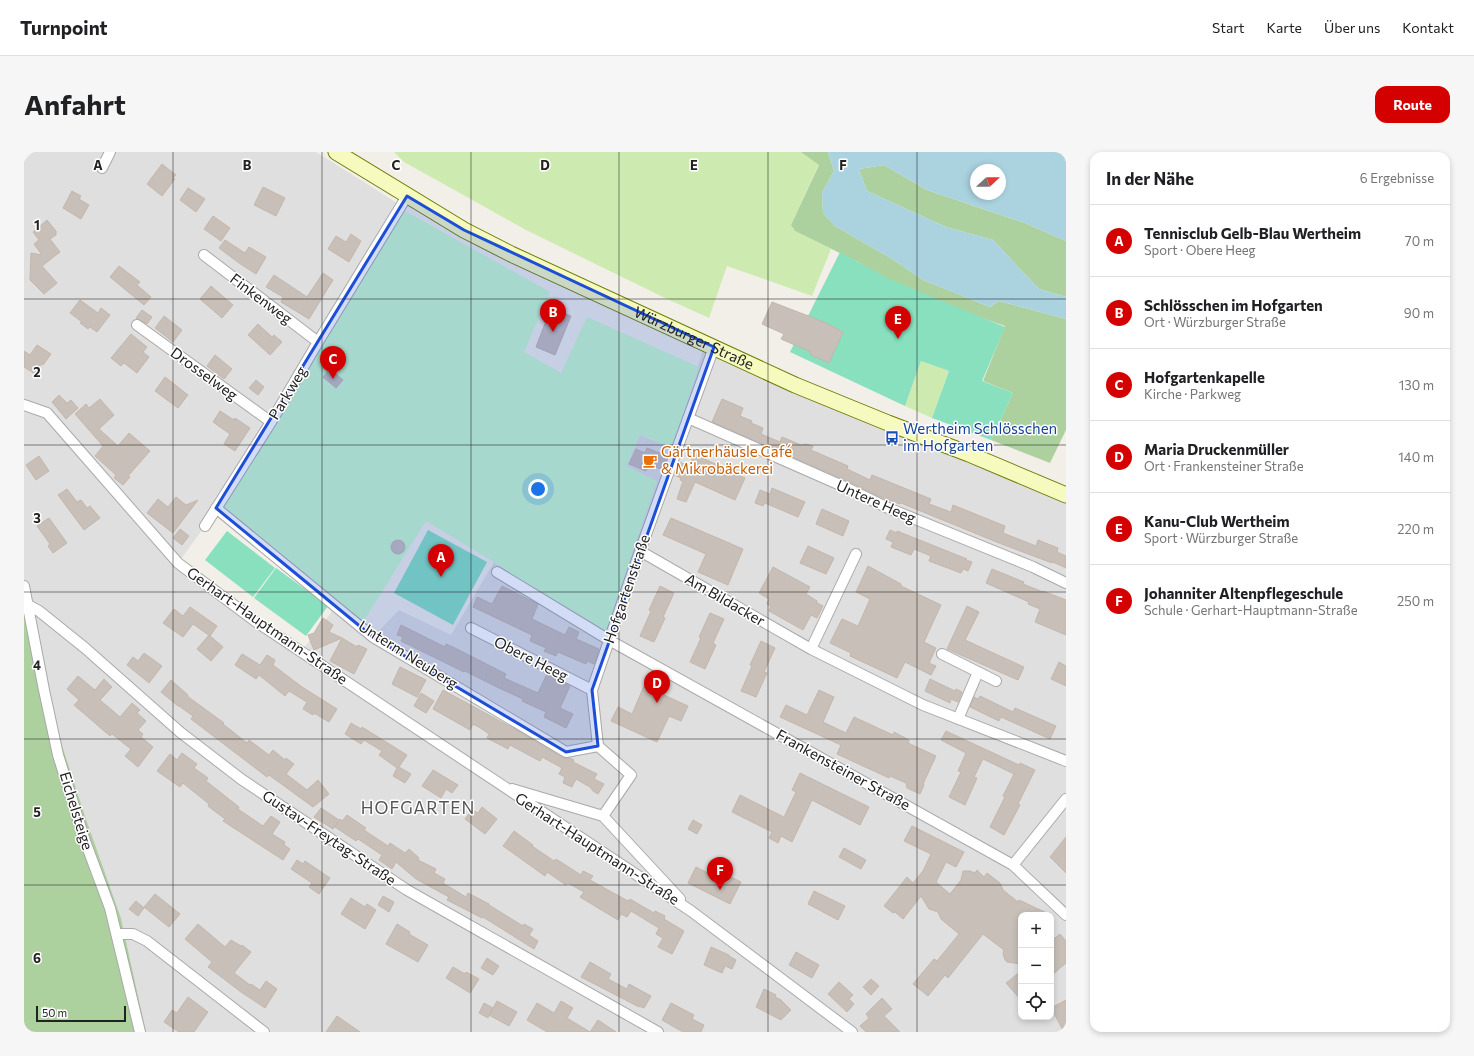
<!DOCTYPE html>
<html lang="de">
<head>
<meta charset="utf-8">
<style>
  :root { --surface:#fff; --page:#f6f6f6; --text:#202124; --muted:#757577; --line:#e0e0e0; --accent:#d40000 }
  body { margin:0; font-family:Commissioner,sans-serif; background:var(--page); color:var(--text) }
  .controls { position:absolute; right:12px; bottom:12px; display:grid; overflow:hidden; border-radius:8px; box-shadow:0 2px 6px #0003 }
  .controls button { width:36px; height:36px; display:grid; place-items:center; padding:0; border:0; border-bottom:1px solid var(--line); background:var(--surface); color:var(--text); font:20px sans-serif }
  .compass { position:absolute; left:946px; top:12px; width:36px; height:36px; border-radius:50%; background:var(--surface); box-shadow:0 2px 6px #0003; rotate:68deg }
  .scale { position:absolute; left:12px; bottom:10px; width:90px; box-sizing:border-box; padding-left:4px; border:2px solid #222; border-top:0; font-size:11px; line-height:14px; white-space:nowrap; color:#222; -webkit-text-stroke:3px #fff; paint-order:stroke }
  .you { position:absolute; left:514px; top:337px; width:14px; height:14px; margin:-10px; border:3px solid #fff; border-radius:50%; background:#1a73e8; box-shadow:0 0 0 6px #1a73e833 }
  .badge { display:grid; place-items:center; width:26px; height:26px; border-radius:50%; background:var(--accent); color:#fff; font-size:13px; font-weight:700 }
  .pin { position:absolute; translate:-50% -33px; filter:drop-shadow(0 1px 2px #0008) }
  .pin::after { content:''; position:absolute; top:21px; width:14px; height:12px; background:inherit; clip-path:polygon(0 0,100% 0,50% 100%) }
  .list { margin:0; padding:0; list-style:none }
  h2 { display:flex; justify-content:space-between; align-items:center; height:52px; margin:0; padding:0 16px; font-size:17px }
  h2 small { font-size:13px; font-weight:400; color:var(--muted) }
  .list li { display:grid; grid-template-columns:26px 1fr auto; gap:12px; align-items:center; box-sizing:border-box; height:72px; padding:0 16px; border-top:1px solid var(--line) }
  .list b { display:block; font-size:15px; white-space:nowrap }
  .list p { margin:0; font-size:13px; white-space:nowrap; color:var(--muted) }
  .list em { font-size:13px; font-style:normal; color:var(--muted) }
  .icon { flex:none; width:22px; height:22px; fill:none; stroke:currentColor; stroke-width:2; stroke-linecap:round; stroke-linejoin:round }
  .map { position:relative; flex:none; width:1042px; height:880px; overflow:hidden; border-radius:12px }
  header { display:flex; align-items:center; gap:24px; box-sizing:border-box; height:56px; padding:0 20px; background:var(--surface); border-bottom:1px solid var(--line) }
  header strong { font-size:19px }
  nav { display:flex; gap:22px; margin-inline-start:auto; font-size:14px }
  .intro { display:flex; align-items:center; justify-content:space-between; box-sizing:border-box; height:96px; padding:0 24px }
  h1 { margin:0; font-size:28px }
  .button { padding:10px 18px; border-radius:12px; background:var(--accent); color:#fff; font-size:14px; font-weight:700 }
  main { display:flex; gap:24px; padding:0 24px }
  aside { flex:1; background:var(--surface); border-radius:12px; box-shadow:0 2px 6px #0003 }
  .map>svg:first-child { display:block }
</style>
</head>
<body>
<header>
<strong>Turnpoint</strong>
<nav><a>Start</a><a>Karte</a><a>Über uns</a><a>Kontakt</a></nav>
</header>
<div class="intro"><h1>Anfahrt</h1><a class="button">Route</a></div>
<main>
<div class="map">
<svg width="1042" height="880" viewBox="0 0 1042 880">
  <rect width="100%" height="100%" fill="#f2efe9"/>
  <!-- residential -->
  <path fill="#e0dfdf" fill-rule="evenodd" d="M9,0H292L373,51L181,374L154,411L277,500L312,454L349,485L375,458L427,483L470,410L581,482L632,329L602,314L616,283L648,296L680,195L835,260L1042,351V880H122L97,766L62,667L20,538L0,437V9ZM997,763H1027V865H997Z"/>
  <!-- grass -->
  <path fill="#cdebb0" d="M370,0H777L795,12L767,73L771,79L807,97L788,144L703,114L685,166L641,146L502,78L380,10Z
    M897,209L925,219L908,266L881,254Z"/>
  <!-- forest -->
  <path fill="#add19e" d="M777,0H804L810,19L798,41L799,61L811,74L870,108L899,128L966,155L975,149L1042,167V278L1026,311L967,288L989,241L959,229L981,174L845,126L836,111L771,79L767,73L795,13Z
    M860,13L903,38L1001,71L1042,89V145L1015,137L969,88L922,75L843,39L835,17Z
    M0,437L20,538L62,667L97,766L122,880H0Z"/>
  <!-- park -->
  <path fill="#c8facc" d="M381,59L526,140L500,200L537,221L563,165L675,215L648,296L616,283L602,314L633,329L581,483L470,410L402,369L336,475L192,356L356,88Z"/>
  <!-- pitch -->
  <path fill="#88e0be" d="M816,100L863,126L981,175L958,229L989,241L967,288L908,266L925,219L897,209L881,254L766,200Z
    M404,378L463,410L429,473L370,441Z
    M203,379L251,416L229,445L181,408Z
    M252,416L304,454L282,484L230,446Z"/>
  <!-- water -->
  <path fill="#aad3df" fill-rule="evenodd" d="M804,0H1042V89L1001,71L903,38L860,13L835,17L843,39L922,75L969,88L1015,137L1042,145V167L975,149L966,155L899,128L870,108L811,74L799,61L798,41L810,19ZM952,18H976V42H952Z"/>
  <!-- building -->
  <path fill="#c7bfb8" stroke="#c4b6ab" d="M138,12L152,23L149,26L151,27L138,44L123,32Z
    M239,35L261,46L252,64L230,53Z
    M164,36L181,47L172,60L156,48Z
    M48,39L57,44L55,47L65,53L57,67L39,56Z
    M189,64L206,76L197,89L180,77Z
    M23,68L32,79V83L26,87L36,100L18,114L33,131L20,142L6,128L7,101L18,103L10,92L15,88L9,80Z
    M327,82L337,89L325,110L304,97L312,84L322,90Z
    M201,88L221,101L225,95L242,105L232,122L215,111L195,96Z
    M95,114L116,130L113,133L127,145L120,153L86,125Z
    M299,121L309,128L285,167L257,150L259,145L242,135L250,123L283,145Z
    M187,134L209,153L198,166L176,147Z
    M56,148L74,161L77,156L86,163L73,180L66,175L64,177L56,171L58,170L46,161Z
    M748,150L800,170L819,180L805,211L785,202L787,200L757,187L760,182L738,172Z
    M527,156L547,164L531,203L512,195Z
    M118,158L128,165L123,172L112,166Z
    M140,164L158,178L149,190L131,176Z
    M234,172L248,185L250,183L258,190L246,203L224,183Z
    M107,182L123,195L119,200L125,205L113,221L100,211L97,214L87,206Z
    M13,193L27,202L19,213L18,211L11,222L0,215V199L6,203Z
    M191,203L208,217L200,227L183,214Z
    M306,217L319,228L312,236L299,225Z
    M141,225L164,243L154,256L131,239Z
    M232,228L240,235L234,243L225,236Z
    M35,243L43,251L47,248L54,256L42,267L28,250Z
    M76,247L90,263L75,277L94,294L105,281L126,299L104,324L106,325L99,333L90,326L92,323L71,304L79,294L51,262L62,252L65,256Z
    M698,247L719,256L716,264L728,269L727,271L739,276L737,282L756,290L758,285L777,293L782,292L789,294L787,298L824,314L823,317L846,328L848,323L907,347L905,352L927,360L929,353L981,374L979,381L1012,394L1014,388L1034,396L1033,400L1042,404V416L1029,410L1028,411L975,391L877,351L876,352L857,345L826,330L688,270Z
    M196,259L210,268L211,266L226,276L211,299L200,292L206,282L189,270Z
    M623,296L643,304L639,318L625,312L622,319L605,312L612,297L621,301Z
    M670,302L721,326L711,348L671,330L662,350L653,347L659,329L656,328L657,326L650,323L655,310L665,314Z
    M15,304L25,319L12,328L2,313Z
    M748,336L781,350L774,365L741,351L739,354L731,351L736,338L746,342Z
    M43,337L53,350L57,348L63,356L66,354L76,366L60,378L34,343Z
    M152,345L162,353L174,348L149,381L123,361L134,347L144,355Z
    M798,357L825,369L819,384L792,372Z
    M25,366L43,391L29,401L24,394L26,392L13,374Z
    M647,366L719,397L704,433L674,420L682,402L639,383Z
    M156,377L165,384L158,393L149,386Z
    M866,378L873,381V379L943,407L942,408L948,410L944,419L939,417L937,421L905,409L907,404L890,397L887,403L867,395L869,390L862,387Z
    M367 395a7 7 0 1 1 14 0a7 7 0 1 1-14 0Z
    M784,394L810,406L802,422L776,411Z
    M844,414L877,432V434L917,453L900,490L912,496L905,511L912,514L907,523L881,510L873,526L826,504L827,501L806,491L818,467L834,474L846,447L832,440Z
    M749,415L786,435L782,442L793,449V451L799,454L793,466L787,463L779,478L745,459L747,454L743,452L745,447L735,441Z
    M968,417L1000,430L999,432L1019,440V439L1042,448V483L1011,470L1016,457L1004,452L1005,450L962,431Z
    M478,434L514,452L508,467L541,483L545,475L555,480L552,487L575,497L570,512L563,509L562,512L534,500L532,504L520,499L522,496L506,489L508,483L449,455L453,445L468,452Z
    M636,434L650,441L639,465L641,466L630,490L616,484L627,459L625,458Z
    M943,454L955,460L941,488L1000,515L994,528L923,497Z
    M166,455L193,474L186,484L169,472L159,485L139,471L150,457L159,464Z
    M686,461L700,467L689,491L692,493L681,517L666,510L677,486L675,485Z
    M299,466L309,473L305,480L318,486L290,498L284,483L290,481Z
    M377,473L421,495L422,492L431,496L482,522L480,526L514,541L523,522L546,534L536,556L549,562L542,576L520,565L522,560L498,549L499,547L475,536L441,519L440,520L377,489L379,485L373,483Z
    M185,483L199,495L187,509L173,497Z
    M318,486L333,495L334,493L343,497L330,522L306,509Z
    M737,489L751,496L740,520L743,521L732,545L717,539L728,514L726,513Z
    M120,501L138,514L125,531L103,513L109,505L114,509Z
    M218,502L236,513L243,503L251,508L249,513L278,535L313,557L305,570L290,561L289,563L279,557L283,550L265,539L261,544L235,523L232,527L211,513Z
    M1035,510L1042,514V534L1027,527Z
    M376,515L402,528L393,545L368,532Z
    M54,524L71,538L80,527L88,535L76,548L96,565L108,551L116,558L113,561L122,569L114,578L119,582L117,585L129,595L114,615L101,604L107,597L88,582L86,584L50,553L55,548L43,537Z
    M906,527L931,539L932,537L938,540L934,550L927,547L926,551L901,539Z
    M147,528L164,543L163,544L200,571L199,572L223,591L225,588L245,603L249,598L261,608L262,606L270,612L262,622L283,638L294,628L305,642L289,655L245,623L243,625L167,567L169,564L155,554H154L137,540Z
    M620,534L664,554L657,569L645,564L633,590L587,569L594,555L608,562Z
    M419,538L496,580L539,606H546L550,608L549,610L573,622L570,627L580,632L574,642L569,639L566,635L552,627L548,635L539,631L541,625L535,622L538,616L518,605L516,609L486,593L484,597L463,586L465,582L458,577L449,572L446,578L409,557Z
    M795,538L810,545L799,570L822,581L830,565L869,583L870,580L885,588L884,591L912,604L899,632L900,633L896,642L883,636L882,631L866,624L865,626L813,602L817,593L756,565L762,553L783,563Z
    M397,541L410,549L402,561L390,554Z
    M956,544L989,560L991,556L1032,574L1026,587L977,565L975,569L946,555L950,545L954,547Z
    M327,571L337,577L338,575L383,603L375,615L387,622L381,631L369,624L373,616L355,603L358,599L340,588L337,592L321,582Z
    M922,579L995,613L996,611L1011,618L994,652L996,653L980,683L966,675L981,645L979,644L990,622L959,607L950,625L953,626L941,653L925,645L937,620L934,619L942,601L917,588Z
    M158,601L173,612L170,616L184,626L182,629L215,655L214,657L239,674L247,664L256,670L248,682L261,690L260,693L266,697L259,708L199,669L201,667L184,654L185,652L159,631L156,635L133,619L146,602L153,608Z
    M409,618L434,633L428,641L422,637L417,646L398,634Z
    M776,621L845,655L836,673L788,648L768,690L757,684L754,691L745,686L748,680L708,660L716,643L760,665L772,640L768,638Z
    M458,655L473,667L461,682L441,667L448,658L454,661Z
    M297,656L315,668L316,667L318,669L323,663L342,676L340,678L364,694L366,691L381,701L385,697L395,706L394,708L412,717L410,721L421,727L419,731L442,745L444,741L465,752V753L499,774L500,772L509,777L505,783L514,789L510,797L459,765L458,766L423,748L425,745L392,727L372,710L368,717L355,708L358,703L334,687L332,689L311,675L314,670L309,677L290,665Z
    M669,668L678,673L673,682L664,677Z
    M888,674L940,700L932,715L922,710L912,730L926,742L937,728L939,719H946L951,721L953,718L960,725L963,721L976,731L979,738L994,750L995,748L1027,763H997V812L983,810L981,808L979,802L980,798L959,782L924,826L921,823L904,844L889,832L910,807L913,809L935,782L917,767L914,760L905,757L897,744L879,767L871,760L869,761L860,754L883,725L889,731L899,719L907,702L880,689Z
    M490,679L509,693L508,694L530,709L532,707L557,723L559,719L569,724L566,728L604,749L606,747L630,761L631,759L641,764L640,767L660,779L648,802L634,795L639,786L632,782L635,776L607,759L603,765L597,762L594,768L556,745L560,740L544,731L542,733L523,720L521,724L479,694Z
    M1042,685V721L1026,705Z
    M820,696L842,708L837,717L815,705Z
    M273,708L279,712L281,709L306,726L295,742L285,735L288,731L267,717Z
    M672,715L704,731L707,725L717,730L706,752L664,731Z
    M790,739L821,754L814,768L784,752Z
    M131,742L156,762L145,775L120,755Z
    M359,744L370,750L365,760L354,753Z
    M327,746L341,755L343,752L352,758L341,777L317,762Z
    M112,749L120,756L114,764L105,757Z
    M174,772L201,795L207,788L217,794L218,793L227,800L210,821L226,833L227,832L236,838L242,829L253,837L241,856L217,840L184,815L188,810L161,787Z
    M373,772L386,780L385,782L404,793L394,810L362,792Z
    M1036,782L1042,789V811L1027,824V789Z
    M687,795L705,803V804L712,808L708,817L701,814L698,821L680,813Z
    M772,800L795,813L788,826L765,813Z
    M463,806L475,814L469,823L457,816Z
    M566,810L587,822L584,827L603,837L605,832L627,844L620,856L615,854V855L557,825Z
    M429,815L441,822L442,820L455,827L446,841L422,826Z
    M997,819V848L982,831Z
    M847,827L855,834L847,843L839,835Z
    M815,830L829,843L825,847L830,852L823,860L804,842Z
    M740,837L752,843L751,845L757,848L767,858L757,868L732,855Z
    M164,845L184,860L170,880H155L140,870L148,858L153,861Z
    M858,846L868,857L860,864L876,880H842L836,874L845,866L842,862Z
    M1042,848V880H1040L1027,856Z
    M473,849L493,860L485,874L465,863Z
    M537,849L549,856L543,866L566,880H523L503,868L513,851L530,861Z
    M460,851L469,856L464,866L455,861Z
    M647,851L670,863L668,867L680,873L677,880H659L638,868Z
    M313,864L336,880H302Z
    M574,868L592,880H566Z"/>
  <g fill="none" stroke-linecap="round" stroke-linejoin="round">
    <defs>
      <path id="minor" d="M78,16L86,0
        M180,103L294,190
        M113,173L247,270
        M0,253L23,261L154,411L231,469L667,759L828,880
        M664,266L823,336L864,356L1009,415L1042,431
        M192,356L349,485L542,600L574,594
        M181,374L247,270L294,190L383,44
        M616,399L787,497L899,553L1042,609
        M473,420L585,488L989,713L1042,763
        M0,434L20,538L34,603L61,689L86,756L116,880
        M4,453L15,459L61,496L156,580L217,627L383,738L634,880
        M447,476L568,538
        M787,497L832,402
        M918,502L972,529
        M934,567L954,520
        M488,637L579,664L656,747
        M579,664L607,623L574,594L568,538L616,399L690,195
        M989,713L1042,647
        M93,782H109L123,789L240,880"/>
      <g id="secondary">
        <path id="s1" d="M312,0L440,78L487,102L771,233L864,271L945,302L1042,343"/>
      </g>
    </defs>
    <!-- minor casing -->
    <use href="#minor" stroke="#a9a9a9" stroke-width="12"/>
    <!-- secondary casing -->
    <use href="#secondary" stroke="#707d05" stroke-width="17"/>
    <!-- minor -->
    <use href="#minor" stroke="#fff" stroke-width="10"/>
    <!-- secondary -->
    <use href="#secondary" stroke="#f7fabf" stroke-width="15"/>
  </g>
  <!-- marked area -->
  <path fill="#1d4ed8" fill-opacity="0.2" stroke="#1d4ed8" stroke-width="3" stroke-linejoin="round" d="M383,44L440,78L690,195L568,538L574,594L542,600L349,485L192,356Z"/>
  <!-- grid -->
  <path fill="none" stroke="#222" stroke-width="1" stroke-opacity="0.55" d="M149,0V880M298,0V880M447,0V880M595,0V880M744,0V880M893,0V880M0,147H1042M0,293H1042M0,440H1042M0,587H1042M0,733H1042"/>
  <!-- icons -->
  <defs>
    <symbol id="bus-bare" viewBox="-9 -9 18 18"><path d="M-5-6H5V4H4V6H2V4H-2V6H-4V4H-5ZM-3.5-4V0h7V-4ZM-3.5 1.2v1.5H-2V1.2ZM2 1.2v1.5H3.5V1.2Z" fill="#1a4fb4" stroke="#fff" stroke-width="2.5" paint-order="stroke"/></symbol>
    <symbol id="cafe-bare" viewBox="-9 -9 18 18"><path d="M-5.5-4.5H6V0H3Q3 3.5 0 3.5H-2.5Q-5.5 3.5-5.5 0ZM3-3.2v2h1.7v-2ZM-6 4.5H4V6H-6Z" fill="#e8710a" stroke="#fff" stroke-width="2.5" paint-order="stroke"/></symbol>
  </defs>
  <g fill-rule="evenodd">
    <use href="#bus-bare" x="858" y="276" width="20" height="20"/>
    <use href="#cafe-bare" x="616" y="299" width="20" height="20"/>
  </g>
  <g text-anchor="middle" stroke-width="3" stroke-linejoin="round" paint-order="stroke">
    <!-- street labels -->
    <g font-size="15" fill="#222" stroke="#fff">
      <text transform="translate(237 147) rotate(37)" y="5">Finkenweg</text>
      <text dy="5" stroke="none"><textPath href="#s1" startOffset="404">Würzburger Straße</textPath></text>
      <text transform="translate(180 222) rotate(36)" y="5">Drosselweg</text>
      <text transform="translate(264 241) rotate(-59)" y="5">Parkweg</text>
      <text transform="translate(852 350) rotate(24)" y="5">Untere Heeg</text>
      <text transform="translate(603 437) rotate(-71)" y="5">Hofgartenstraße</text>
      <text transform="translate(701 448) rotate(30)" y="5">Am Bildacker</text>
      <text transform="translate(243 474) rotate(35)" y="5">Gerhart-Hauptmann-Straße</text>
      <text transform="translate(384 503) rotate(32)" y="5">Unterm Neuberg</text>
      <text transform="translate(507 507) rotate(27)" y="5">Obere Heeg</text>
      <text transform="translate(819 618) rotate(29)" y="5">Frankensteiner Straße</text>
      <text transform="translate(52 659) rotate(73)" y="5">Eichelsteige</text>
      <text transform="translate(305 686) rotate(34)" y="5">Gustav-Freytag-Straße</text>
      <text transform="translate(573 697) rotate(33)" y="5">Gerhart-Hauptmann-Straße</text>
    </g>
    <!-- transit labels -->
    <g font-size="15" fill="#164399" stroke="#fff" text-anchor="start">
      <text x="879" y="282">Wertheim Schlösschen<tspan x="879" dy="17">im Hofgarten</tspan></text>
    </g>
    <!-- food labels -->
    <g font-size="15" fill="#c56008" stroke="#fff" text-anchor="start">
      <text x="637" y="305">Gärtnerhäusle Café<tspan x="637" dy="17">&amp; Mikrobäckerei</tspan></text>
    </g>
    <!-- quarter labels -->
    <g font-size="17" letter-spacing="1" fill="#555" stroke="#fff">
      <text x="394" y="662">HOFGARTEN</text>
    </g>
  </g>
  <g font-size="13" text-anchor="middle" font-weight="bold" fill="#222" stroke="#fff" stroke-width="3" stroke-linejoin="round" paint-order="stroke">
    <text x="74" y="18">A</text>
    <text x="223" y="18">B</text>
    <text x="372" y="18">C</text>
    <text x="521" y="18">D</text>
    <text x="670" y="18">E</text>
    <text x="819" y="18">F</text>
    <text x="13" y="78">1</text>
    <text x="13" y="225">2</text>
    <text x="13" y="371">3</text>
    <text x="13" y="518">4</text>
    <text x="13" y="665">5</text>
    <text x="13" y="811">6</text>
  </g>
</svg>
<div class="controls">
<button>+</button>
<button>−</button>
<button><svg class="icon" aria-label="locate" viewBox="0 0 24 24"><circle cx="12" cy="12" r="6"/><path d="M12 2v4M12 18v4M2 12h4M18 12h4"/></svg></button>
</div>
<svg class="compass" viewBox="-18 -18 36 36"><path d="M0-13l5 13h-10z" fill="#e53935"/><path d="M0 13l5-13h-10z" fill="#757577"/></svg>
<div class="scale">50 m</div>
<div class="you"></div>
<div class="pin badge" style="left:417px;top:425px">A</div>
<div class="pin badge" style="left:529px;top:180px">B</div>
<div class="pin badge" style="left:309px;top:227px">C</div>
<div class="pin badge" style="left:633px;top:551px">D</div>
<div class="pin badge" style="left:874px;top:187px">E</div>
<div class="pin badge" style="left:696px;top:738px">F</div>
</div>
<aside>
<h2>In der Nähe<small>6 Ergebnisse</small></h2>
<ul class="list">
<li><span class="badge">A</span><div><b>Tennisclub Gelb-Blau Wertheim</b><p>Sport · Obere Heeg</p></div><em>70 m</em></li>
<li><span class="badge">B</span><div><b>Schlösschen im Hofgarten</b><p>Ort · Würzburger Straße</p></div><em>90 m</em></li>
<li><span class="badge">C</span><div><b>Hofgartenkapelle</b><p>Kirche · Parkweg</p></div><em>130 m</em></li>
<li><span class="badge">D</span><div><b>Maria Druckenmüller</b><p>Ort · Frankensteiner Straße</p></div><em>140 m</em></li>
<li><span class="badge">E</span><div><b>Kanu-Club Wertheim</b><p>Sport · Würzburger Straße</p></div><em>220 m</em></li>
<li><span class="badge">F</span><div><b>Johanniter Altenpflegeschule</b><p>Schule · Gerhart-Hauptmann-Straße</p></div><em>250 m</em></li>
</ul>
</aside>
</main>
</body>
</html>
